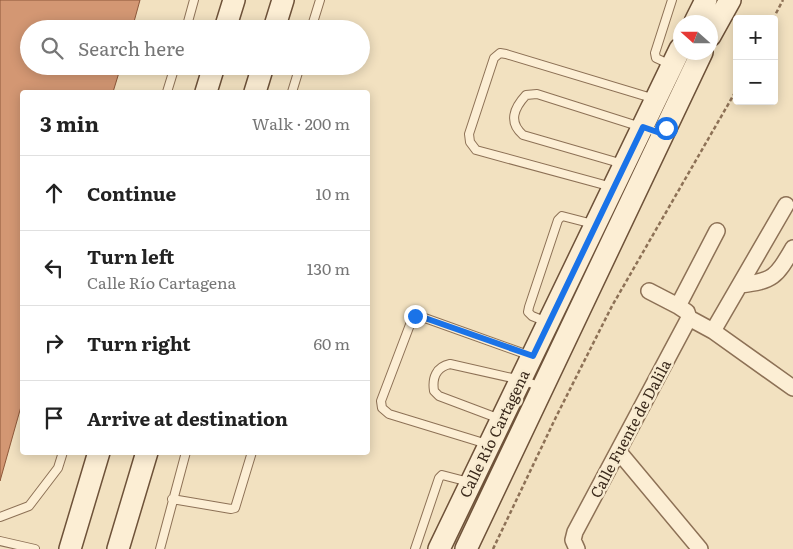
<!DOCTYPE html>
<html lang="en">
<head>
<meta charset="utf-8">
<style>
  :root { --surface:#fff; --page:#f6f6f6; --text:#222; --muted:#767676; --line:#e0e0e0 }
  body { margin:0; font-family:Literata,serif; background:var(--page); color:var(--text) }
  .controls { position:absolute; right:15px; top:15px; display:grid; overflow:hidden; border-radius:5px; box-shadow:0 2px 12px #0003 }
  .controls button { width:45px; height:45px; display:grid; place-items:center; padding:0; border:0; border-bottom:1px solid var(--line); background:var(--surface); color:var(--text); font:25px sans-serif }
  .compass { position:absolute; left:673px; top:15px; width:45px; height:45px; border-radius:50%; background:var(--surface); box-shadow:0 2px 12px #0003; rotate:291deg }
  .stop { position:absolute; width:15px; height:15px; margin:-11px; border:4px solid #1a73e8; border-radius:50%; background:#fff }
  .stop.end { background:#1a73e8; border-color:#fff; box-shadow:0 1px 5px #0008 }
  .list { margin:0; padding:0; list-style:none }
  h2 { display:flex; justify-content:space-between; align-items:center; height:65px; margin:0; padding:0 20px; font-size:21px }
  h2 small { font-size:16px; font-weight:400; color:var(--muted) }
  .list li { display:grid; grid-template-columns:32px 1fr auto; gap:15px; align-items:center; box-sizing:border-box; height:75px; padding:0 20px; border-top:1px solid var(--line) }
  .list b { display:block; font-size:19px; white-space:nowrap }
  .list p { margin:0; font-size:16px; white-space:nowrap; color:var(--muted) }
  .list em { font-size:16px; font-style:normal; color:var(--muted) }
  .icon { flex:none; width:28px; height:28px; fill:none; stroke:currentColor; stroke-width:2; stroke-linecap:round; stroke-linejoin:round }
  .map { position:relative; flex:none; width:793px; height:549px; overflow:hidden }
  .search { position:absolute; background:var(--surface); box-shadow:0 2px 12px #0003; left:20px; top:20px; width:350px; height:55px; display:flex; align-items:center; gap:12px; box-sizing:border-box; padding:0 18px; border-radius:28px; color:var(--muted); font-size:19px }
  .panel { position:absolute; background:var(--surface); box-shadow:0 2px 12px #0003; left:20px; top:90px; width:350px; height:365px; border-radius:5px }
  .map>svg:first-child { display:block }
</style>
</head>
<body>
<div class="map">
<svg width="793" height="549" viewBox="0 0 793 549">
  <rect width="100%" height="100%" fill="#f2e1c0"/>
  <!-- building -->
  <path fill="#d39773" stroke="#8e583a" d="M0,0H140L132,29H29V66H121L113,92H22V403L0,481Z"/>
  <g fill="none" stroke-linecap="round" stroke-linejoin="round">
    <defs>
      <path id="service" d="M186,29L194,0
        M311,29L320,0
        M671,65L656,58L655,53L672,0
        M263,69L288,66
        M167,92L175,66
        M292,92L300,66
        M623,164L523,135C508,122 514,108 526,95L537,94L663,134
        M612,187L476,150L470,142L469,134L494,58L500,53L506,54L655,99
        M547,322L532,316L528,312L529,307L558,220L562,216L593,224
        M500,419L439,396L434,391C432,378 436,367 450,364L521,380L542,387
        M487,444L389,414L382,408L381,401L411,322L415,316L422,317L531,356
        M172,499L231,509L235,508L252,452
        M0,517L29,506L58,468L63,452
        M0,541L35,549
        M160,549L186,452
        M415,549L439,478L442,475L469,482"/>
      <path id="minor" d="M740,285C774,281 776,277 793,248
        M649,291L678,306L687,312L689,318L713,331L793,388
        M678,306L717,231
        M713,331L786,205
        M619,452L700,549
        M577,549L573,540L575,532L689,318"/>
      <path id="secondary" d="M695,22L706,0
        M225,29L234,0
        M274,29L283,0
        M710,36L730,0
        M206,92L214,66
        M255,92L263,66
        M70,549L99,452
        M118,549L147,452
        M439,549L680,49
        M466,549L702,52"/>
    </defs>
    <!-- service casing -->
    <use href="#service" stroke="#8d7156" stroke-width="10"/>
    <!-- minor casing -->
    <use href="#minor" stroke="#8d7156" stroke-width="18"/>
    <!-- secondary casing -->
    <use href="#secondary" stroke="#6e5239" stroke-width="24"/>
    <!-- path -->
    <path stroke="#8d7156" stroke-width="2.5" stroke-dasharray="4 2.5" stroke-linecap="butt" d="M773,19L783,0
      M493,549L556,417L612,306L737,89"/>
    <!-- service -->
    <use href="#service" stroke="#fceed4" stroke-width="8"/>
    <!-- minor -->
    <use href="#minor" stroke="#fceed4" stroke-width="15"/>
    <!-- secondary -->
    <use href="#secondary" stroke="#fceed4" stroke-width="21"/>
  </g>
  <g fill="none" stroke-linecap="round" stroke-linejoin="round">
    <!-- route -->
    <path stroke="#1a73e8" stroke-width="6" d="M415,316L422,317L533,356L643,127L663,134L666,128"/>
  </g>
  <g text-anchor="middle" stroke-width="5" stroke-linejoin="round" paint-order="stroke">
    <!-- street labels -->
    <g font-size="15" fill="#3b2a1c" stroke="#f8ebd0">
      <text transform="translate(631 429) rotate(-62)" y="5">Calle Fuente de Dalila</text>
      <text transform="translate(495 434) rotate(-64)" y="5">Calle Río Cartagena</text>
    </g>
  </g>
</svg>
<div class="controls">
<button>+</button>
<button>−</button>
</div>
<svg class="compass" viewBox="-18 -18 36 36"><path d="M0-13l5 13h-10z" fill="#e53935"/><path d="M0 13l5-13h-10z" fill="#767676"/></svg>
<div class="stop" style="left:666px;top:128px"></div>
<div class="stop end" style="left:415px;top:316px"></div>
<div class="search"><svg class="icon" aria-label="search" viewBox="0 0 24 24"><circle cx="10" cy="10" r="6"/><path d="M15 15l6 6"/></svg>Search here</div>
<section class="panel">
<h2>3 min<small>Walk · 200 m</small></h2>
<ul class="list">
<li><svg class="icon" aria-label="ahead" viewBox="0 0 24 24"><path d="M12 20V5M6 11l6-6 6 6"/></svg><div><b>Continue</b></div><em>10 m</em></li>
<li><svg class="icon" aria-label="left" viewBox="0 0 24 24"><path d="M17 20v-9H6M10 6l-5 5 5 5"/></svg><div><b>Turn left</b><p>Calle Río Cartagena</p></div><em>130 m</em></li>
<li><svg class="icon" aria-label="right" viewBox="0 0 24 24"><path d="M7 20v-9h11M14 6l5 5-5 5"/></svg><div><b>Turn right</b></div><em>60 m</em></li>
<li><svg class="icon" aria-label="arrive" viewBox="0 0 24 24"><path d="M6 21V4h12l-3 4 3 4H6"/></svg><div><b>Arrive at destination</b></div></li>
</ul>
</section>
</div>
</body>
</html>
